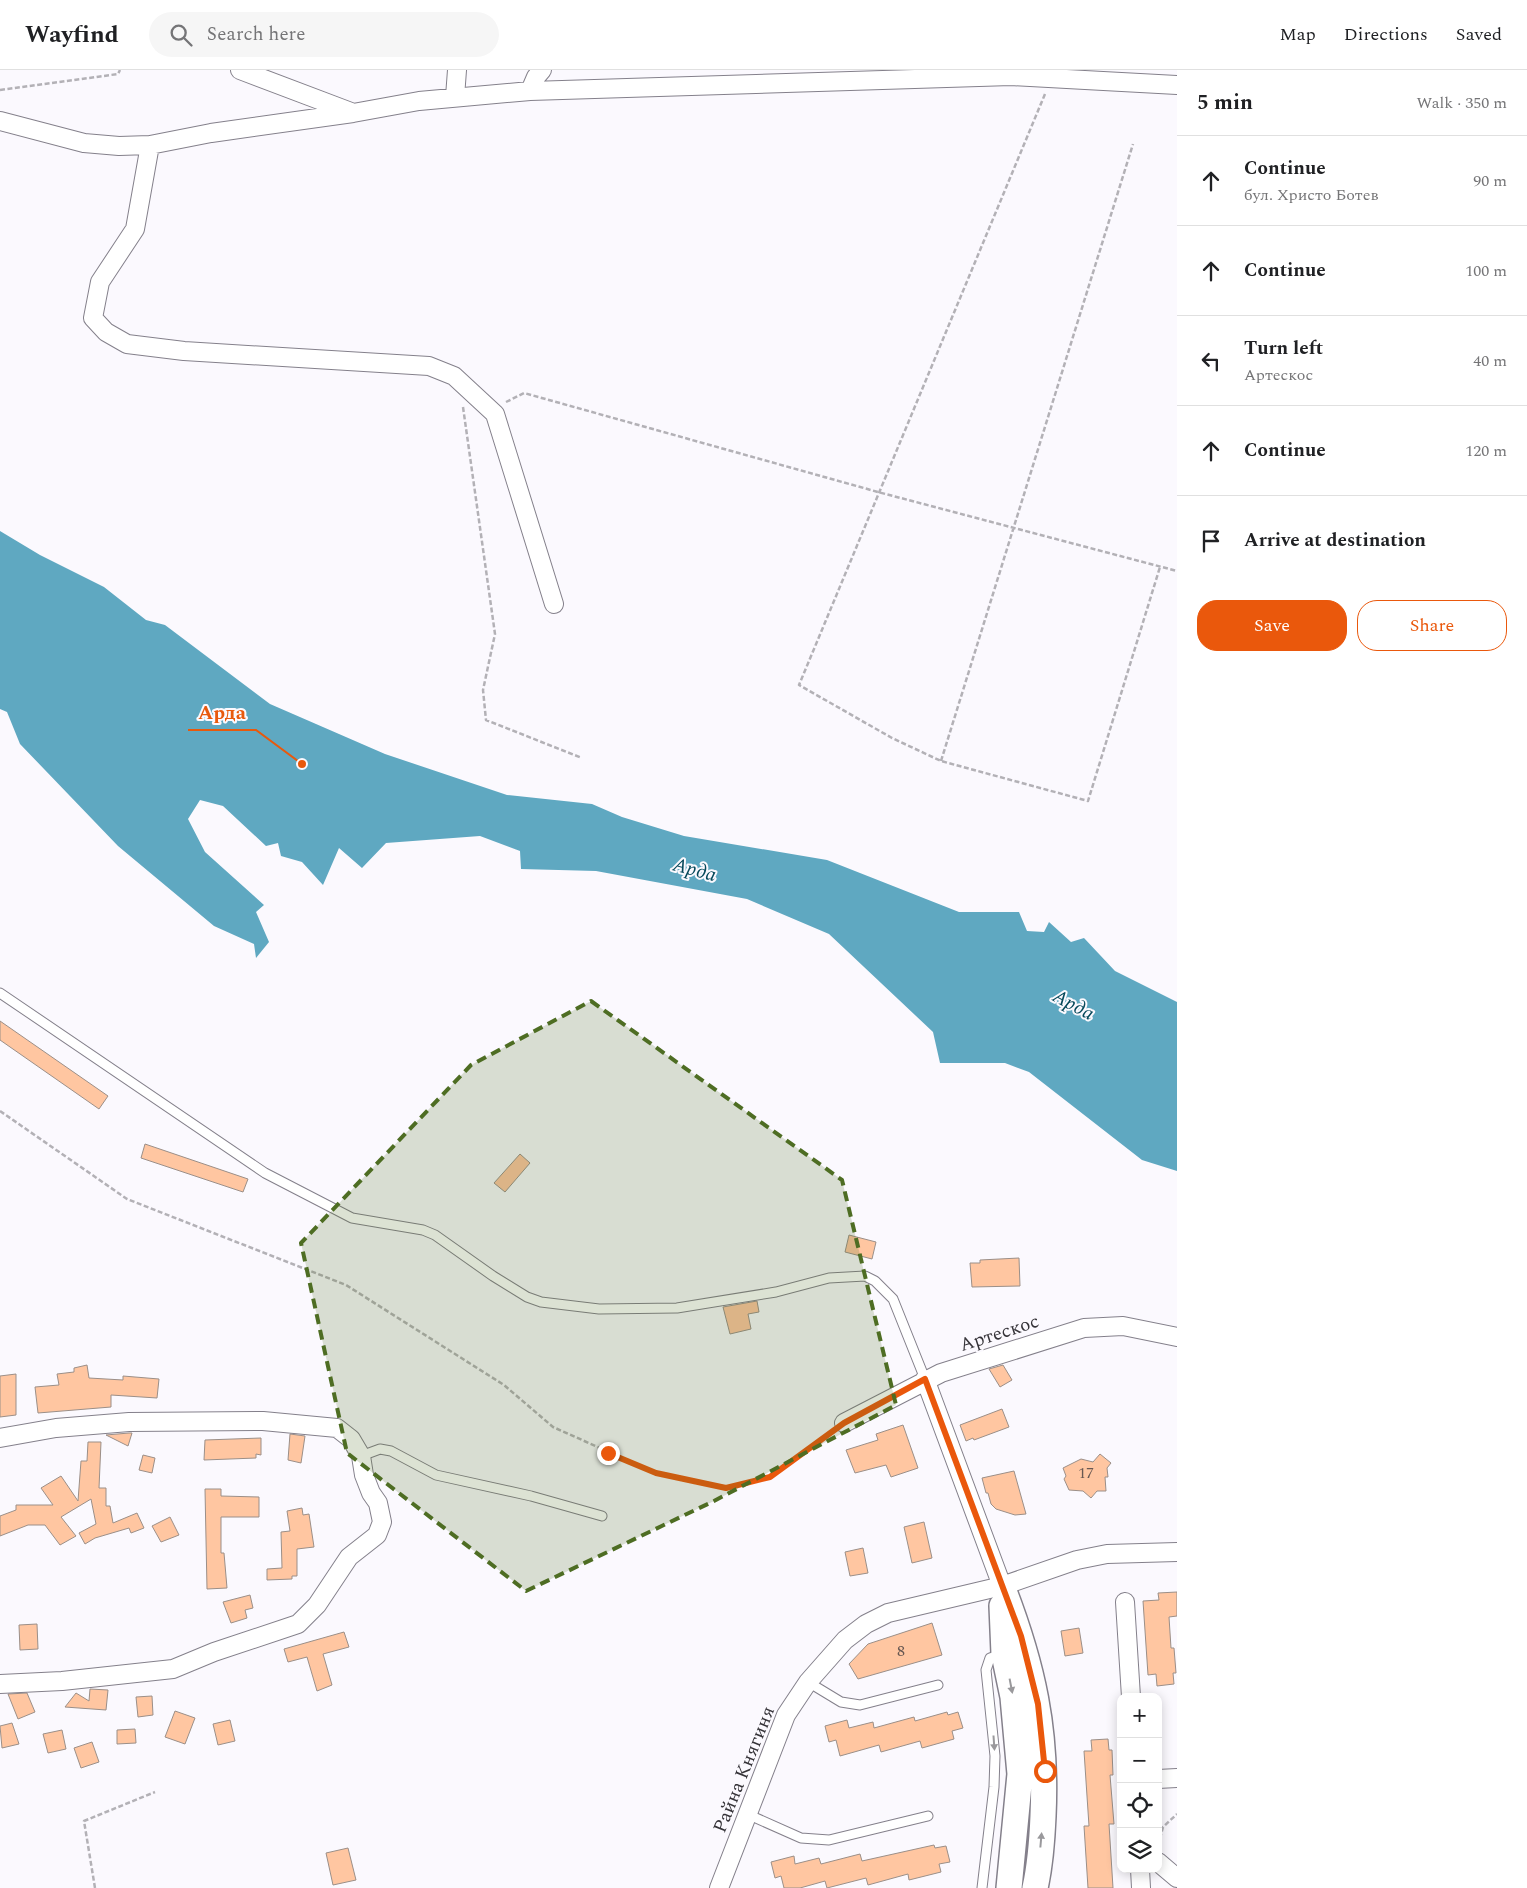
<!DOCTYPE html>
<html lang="en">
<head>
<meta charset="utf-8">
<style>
  :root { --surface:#fff; --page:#f6f6f6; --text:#202124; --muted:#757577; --line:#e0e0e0; --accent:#ea580c }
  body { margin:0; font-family:Spectral,serif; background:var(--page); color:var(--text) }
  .controls { position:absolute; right:15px; bottom:15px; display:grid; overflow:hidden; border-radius:10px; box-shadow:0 2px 12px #0003 }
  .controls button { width:45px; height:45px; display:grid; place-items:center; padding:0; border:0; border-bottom:1px solid var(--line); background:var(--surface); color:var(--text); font:25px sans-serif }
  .stop { position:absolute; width:15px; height:15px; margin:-11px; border:4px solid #ea580c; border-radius:50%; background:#fff }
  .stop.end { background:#ea580c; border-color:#fff; box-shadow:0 1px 5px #0008 }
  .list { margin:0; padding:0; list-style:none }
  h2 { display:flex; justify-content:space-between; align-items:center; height:65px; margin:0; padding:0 20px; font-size:21px }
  h2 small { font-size:16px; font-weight:400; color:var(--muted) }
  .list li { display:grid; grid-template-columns:32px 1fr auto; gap:15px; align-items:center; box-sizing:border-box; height:90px; padding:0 20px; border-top:1px solid var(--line) }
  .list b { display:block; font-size:19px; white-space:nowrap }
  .list p { margin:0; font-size:16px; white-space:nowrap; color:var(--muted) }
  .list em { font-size:16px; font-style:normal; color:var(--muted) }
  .actions { display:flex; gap:10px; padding:15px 20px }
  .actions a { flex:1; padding:11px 0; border:1px solid var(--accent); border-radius:20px; text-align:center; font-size:18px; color:var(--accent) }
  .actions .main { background:var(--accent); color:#fff }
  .icon { flex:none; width:28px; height:28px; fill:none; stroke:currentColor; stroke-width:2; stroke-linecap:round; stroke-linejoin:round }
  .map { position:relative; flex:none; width:1177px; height:1818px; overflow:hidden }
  header { display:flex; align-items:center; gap:30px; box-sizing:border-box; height:70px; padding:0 25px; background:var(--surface); border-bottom:1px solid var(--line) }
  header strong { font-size:24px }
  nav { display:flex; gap:28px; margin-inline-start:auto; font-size:18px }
  .search { width:350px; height:45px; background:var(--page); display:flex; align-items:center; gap:12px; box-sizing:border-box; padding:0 18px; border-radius:28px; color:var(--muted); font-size:19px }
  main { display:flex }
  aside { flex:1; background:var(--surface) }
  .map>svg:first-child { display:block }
</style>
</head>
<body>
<header>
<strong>Wayfind</strong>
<div class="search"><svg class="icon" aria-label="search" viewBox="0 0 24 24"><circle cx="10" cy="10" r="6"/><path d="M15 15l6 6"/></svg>Search here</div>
<nav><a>Map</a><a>Directions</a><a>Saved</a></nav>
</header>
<main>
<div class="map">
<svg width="1177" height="1818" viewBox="0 0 1177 1818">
  <rect width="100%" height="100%" fill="#fbf9fe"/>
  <!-- water -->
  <path fill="#5fa8c1" d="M0,461L40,485L104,517L146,550L165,555L270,634L385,684L507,725L592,734L622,747L684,766L827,790L959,842H1019L1027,861L1044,862L1049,852L1071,872L1084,868L1115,901L1177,932V1101L1142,1090L1029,1002L1005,993H940L933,962L829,864L747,829L596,801L521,799L520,781L480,766L386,773L362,798L339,778L323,815L302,792L281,786L278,773L266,776L223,736L200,730L188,749L205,782L264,835L256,842L269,872L256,888L254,874L214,856L118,776L20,674L7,642L0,639Z"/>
  <!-- building -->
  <path fill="#ffc6a1" stroke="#9b8f88" d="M0,951L108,1026L99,1039L0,970Z
    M145,1074L248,1109L243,1122L141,1088Z
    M520,1084L530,1093L505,1122L494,1113Z
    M849,1165L876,1172L872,1189L845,1182Z
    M1019,1188L1020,1216L972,1217L970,1193H980V1190Z
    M757,1231L759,1242L748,1244L751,1259L730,1264L723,1237Z
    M87,1295L89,1308L123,1310V1306L159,1309L157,1328L111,1325V1337L38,1343L35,1317L59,1315L57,1304L74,1302V1298Z
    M1003,1295L1012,1310L1000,1317L989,1299Z
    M16,1304V1345L0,1347V1306Z
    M1002,1339L1009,1357L974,1370L973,1368L966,1371L960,1355Z
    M903,1355L918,1398L891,1407L886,1395L855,1403L846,1380L878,1370L876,1364Z
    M129,1363H132L128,1376L106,1365Z
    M290,1364L305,1366L301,1393L288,1390Z
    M261,1368V1385L256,1384V1388L204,1390L205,1370Z
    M88,1372H101L99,1418H106V1436H110L113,1453L137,1443L144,1458L131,1463L129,1458L95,1468L85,1474L79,1463L96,1454L91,1429L61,1447L76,1466L60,1475L45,1455H28L0,1466V1446L16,1440V1435H53L41,1418L61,1406L78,1431L81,1391H87Z
    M1100,1384L1111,1393L1107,1398L1108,1407H1105L1106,1421H1097L1091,1428L1083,1421L1069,1420L1064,1409L1066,1406L1063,1398L1081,1389L1093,1392Z
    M143,1385L155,1388L152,1403L139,1400Z
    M1014,1401L1026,1444L1015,1445L996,1439L991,1434L988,1423H986L982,1408Z
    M205,1419H221V1426L259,1427V1447H221V1483H224L227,1518L207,1519Z
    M302,1438L303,1445L309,1444L314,1477L297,1479V1506H292V1509L267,1510V1499L282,1498L281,1462L290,1461L287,1441Z
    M170,1447L179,1465L161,1472L152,1456Z
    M924,1452L932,1488L912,1493L904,1457Z
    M863,1478L868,1503L850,1506L845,1482Z
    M1177,1522V1546L1169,1547L1171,1578H1174L1176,1603H1173L1174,1614L1157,1616L1156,1604L1148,1605L1143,1531L1159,1530L1158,1523Z
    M250,1525L253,1538L245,1540L247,1548L231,1553L223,1532Z
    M932,1553L942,1585L858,1609L849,1594L868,1574Z
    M37,1554L38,1579L20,1580L19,1555Z
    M1079,1558L1083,1583L1065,1586L1061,1561Z
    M344,1562L349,1577L323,1584L332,1615L317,1621L307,1587L288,1592L284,1579Z
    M90,1619L108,1620L106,1640L65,1637L76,1623L89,1631Z
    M27,1623L35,1642L18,1649L8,1624Z
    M152,1626L153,1645L138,1647L136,1627Z
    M175,1641L195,1648L185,1674L165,1667Z
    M947,1642L948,1645L958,1642L963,1658L952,1661L954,1669L922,1678L920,1671L881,1682L879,1675L840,1686L836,1670L829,1672L825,1656L847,1650L849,1658L873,1652L874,1658L914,1647L915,1651Z
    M230,1650L235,1671L218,1675L213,1654Z
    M12,1653L19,1674L2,1678L0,1656Z
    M135,1659L136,1673L117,1674V1660Z
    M62,1660L66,1679L48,1683L43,1664Z
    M1108,1669L1109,1680H1112L1113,1705H1110L1114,1754H1109L1113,1818H1088L1084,1756H1089L1084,1681H1092L1091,1670Z
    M92,1672L99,1692L81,1698L74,1678Z
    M934,1775L935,1778L946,1776L950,1792L939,1794L941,1802L909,1810L908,1804L868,1815L866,1808L827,1818L825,1811L800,1818H784L781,1806L775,1808L771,1792L794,1786L795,1794L819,1788L821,1794L860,1784L862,1791Z
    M348,1778L356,1810L333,1815L326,1783Z"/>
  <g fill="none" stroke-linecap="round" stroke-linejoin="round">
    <defs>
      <path id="lane" d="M0,923L265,1103L352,1148L423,1160L435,1165L493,1206L527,1227L541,1232L599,1239L677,1238L776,1222L829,1208L865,1206L875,1211L893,1229L925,1309
        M361,1386L380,1379L391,1381L436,1405L531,1426L602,1446
        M808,1612L841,1632L860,1635L938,1615
        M747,1744L801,1768L829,1770L928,1746
        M982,1818L994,1717L995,1686L986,1600L990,1588L1002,1584"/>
      <path id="street" d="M240,0L351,42
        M530,21L536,7L542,0
        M455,27L457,0
        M0,51L84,73L119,76L150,75L211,63L353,43L419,31L530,21L1011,6L1177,15
        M150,75L135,159L100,212L93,248L106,262L127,274L184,281L429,296L454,306L495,344L554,534
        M925,1309L1002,1516
        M844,1353L941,1303L1084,1258L1123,1256L1177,1267
        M0,1368L56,1358L129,1352L263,1351L337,1358L351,1369L361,1386L364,1405L371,1423L378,1433L382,1452L377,1465L349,1487L317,1535L298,1554L214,1582L173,1599L62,1611L0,1614
        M1125,1532L1131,1627
        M1158,1709L1177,1708
        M1158,1792L1177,1808
        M1140,1799L1141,1818
        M719,1818L786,1645L808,1612L845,1570L866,1554L888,1543L1002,1516L1077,1490L1107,1484L1177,1482"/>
      <path id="secondary" d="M1002,1516C1033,1596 1047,1660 1043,1746C1042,1770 1040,1795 1035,1818
        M1002,1536L1004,1584L1013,1627L1020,1704L1009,1818"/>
    </defs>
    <!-- lane casing -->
    <use href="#lane" stroke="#84808b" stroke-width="11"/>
    <!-- street casing -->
    <use href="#street" stroke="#84808b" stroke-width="20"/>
    <!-- secondary casing -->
    <use href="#secondary" stroke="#84808b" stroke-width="28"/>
    <!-- path -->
    <path stroke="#b3b1b6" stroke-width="2.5" stroke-dasharray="5 2.5" stroke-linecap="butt" d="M0,20L118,4L120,0
      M1045,24L799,615L892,668L941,691L1088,731L1160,497
      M506,332L524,323L878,422L1177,501
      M463,337L495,564L483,620L486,650L582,688
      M941,691L1133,74
      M0,1041L127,1129L346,1215L504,1315L553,1357L656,1403L726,1418L770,1407L833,1362
      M1158,1776L1163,1757L1177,1744
      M95,1818L84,1751L155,1722"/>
    <!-- lane -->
    <use href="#lane" stroke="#fff" stroke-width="9"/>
    <!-- street -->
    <use href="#street" stroke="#fff" stroke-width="18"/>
    <!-- secondary -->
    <use href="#secondary" stroke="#fff" stroke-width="25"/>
  </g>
  <!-- one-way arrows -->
  <defs><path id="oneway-solid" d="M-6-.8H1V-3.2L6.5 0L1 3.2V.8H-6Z" transform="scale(1.25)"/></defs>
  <g fill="#9a999c">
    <use href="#oneway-solid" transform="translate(1011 1616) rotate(79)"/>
    <use href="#oneway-solid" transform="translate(994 1673) rotate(86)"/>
    <use href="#oneway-solid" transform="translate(1041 1770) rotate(-85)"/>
  </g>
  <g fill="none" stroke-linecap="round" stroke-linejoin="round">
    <!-- route -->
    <path stroke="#ea580c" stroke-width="6" d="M608,1383L656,1403L726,1418L770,1407L844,1353L925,1309L1021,1566L1038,1634L1045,1701"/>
  </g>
  <!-- marked area -->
  <path fill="#4e6d23" fill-opacity="0.2" stroke="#4e6d23" stroke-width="4" stroke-dasharray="10 6" stroke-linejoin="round" d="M591,931L842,1110L896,1335L714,1431L526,1521L347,1383L301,1173L471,995Z"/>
  <g text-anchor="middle" stroke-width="4" stroke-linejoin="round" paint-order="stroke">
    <!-- number labels -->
    <g font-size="16" fill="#685852">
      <text x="1086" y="1408">17</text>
      <text x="901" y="1586">8</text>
    </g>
    <!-- street labels -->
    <g font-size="19" fill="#353338" stroke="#fbf9fe">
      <text transform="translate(999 1262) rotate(-18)" y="7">Артескос</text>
      <text transform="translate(743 1699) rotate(-68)" y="7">Райна Княгиня</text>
    </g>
    <!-- water labels -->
    <g font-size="20" font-style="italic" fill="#05485a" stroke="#fbf9fe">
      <text transform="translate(695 799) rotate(15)" y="7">Арда</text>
      <text transform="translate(1074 934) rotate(28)" y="7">Арда</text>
    </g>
  </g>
  <!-- callouts -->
  <path fill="none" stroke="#e8590c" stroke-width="2" d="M302 694L256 660H188"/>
  <circle fill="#e8590c" stroke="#fbf9fe" stroke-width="2" cx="302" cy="694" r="5"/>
  <g font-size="20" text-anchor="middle" font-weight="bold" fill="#e8590c" stroke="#fbf9fe" stroke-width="4" stroke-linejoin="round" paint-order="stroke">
    <text x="222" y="649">Арда</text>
  </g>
</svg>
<div class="controls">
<button>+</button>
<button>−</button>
<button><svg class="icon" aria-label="locate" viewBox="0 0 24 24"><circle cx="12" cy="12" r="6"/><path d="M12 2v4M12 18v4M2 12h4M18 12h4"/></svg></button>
<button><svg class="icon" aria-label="layers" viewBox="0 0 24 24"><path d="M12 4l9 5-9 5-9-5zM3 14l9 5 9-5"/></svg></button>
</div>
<div class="stop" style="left:1045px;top:1701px"></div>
<div class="stop end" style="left:608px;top:1383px"></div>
</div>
<aside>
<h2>5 min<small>Walk · 350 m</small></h2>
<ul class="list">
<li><svg class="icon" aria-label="ahead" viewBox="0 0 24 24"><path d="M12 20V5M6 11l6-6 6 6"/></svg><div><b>Continue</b><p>бул. Христо Ботев</p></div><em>90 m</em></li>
<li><svg class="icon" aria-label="ahead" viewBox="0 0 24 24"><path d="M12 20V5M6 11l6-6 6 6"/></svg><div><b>Continue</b></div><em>100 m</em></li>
<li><svg class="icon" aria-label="left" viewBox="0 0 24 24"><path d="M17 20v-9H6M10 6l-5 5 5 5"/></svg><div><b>Turn left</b><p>Артескос</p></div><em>40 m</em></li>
<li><svg class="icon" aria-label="ahead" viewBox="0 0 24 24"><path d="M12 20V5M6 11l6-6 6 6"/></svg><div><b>Continue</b></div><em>120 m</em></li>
<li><svg class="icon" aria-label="arrive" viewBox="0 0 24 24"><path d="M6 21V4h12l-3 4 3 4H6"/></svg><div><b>Arrive at destination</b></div></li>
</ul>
<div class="actions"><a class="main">Save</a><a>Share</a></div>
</aside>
</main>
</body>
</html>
